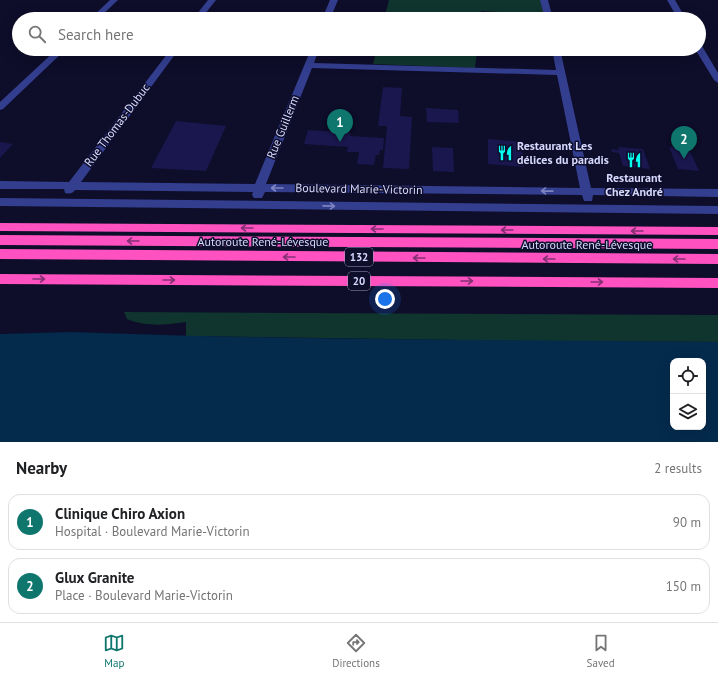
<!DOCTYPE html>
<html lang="en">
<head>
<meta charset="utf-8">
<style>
  :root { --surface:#fff; --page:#f2f2f2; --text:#202124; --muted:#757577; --line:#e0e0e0; --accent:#0f766e }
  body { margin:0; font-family:"PT Sans",sans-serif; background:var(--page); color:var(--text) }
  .controls { position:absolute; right:12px; bottom:12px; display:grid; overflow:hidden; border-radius:8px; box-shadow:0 4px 16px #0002 }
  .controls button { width:36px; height:36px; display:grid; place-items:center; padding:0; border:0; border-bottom:1px solid var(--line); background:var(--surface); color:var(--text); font:20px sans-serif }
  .you { position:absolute; left:385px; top:299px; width:14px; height:14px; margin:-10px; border:3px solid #fff; border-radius:50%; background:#1a73e8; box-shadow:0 0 0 6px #1a73e833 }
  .badge { display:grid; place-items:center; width:26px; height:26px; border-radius:50%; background:var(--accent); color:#fff; font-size:13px; font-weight:700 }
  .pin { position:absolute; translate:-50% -33px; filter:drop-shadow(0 1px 2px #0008) }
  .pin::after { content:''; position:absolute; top:21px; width:14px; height:12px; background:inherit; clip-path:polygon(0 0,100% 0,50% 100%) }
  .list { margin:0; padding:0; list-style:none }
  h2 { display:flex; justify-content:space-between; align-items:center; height:52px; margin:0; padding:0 16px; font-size:17px }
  h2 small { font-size:13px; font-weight:400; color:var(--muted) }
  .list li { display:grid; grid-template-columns:26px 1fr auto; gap:12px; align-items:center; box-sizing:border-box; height:56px; margin:0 8px 8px; padding:0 8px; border:1px solid var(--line); border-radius:12px }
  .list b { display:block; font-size:15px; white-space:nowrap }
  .list p { margin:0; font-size:13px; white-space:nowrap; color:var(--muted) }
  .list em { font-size:13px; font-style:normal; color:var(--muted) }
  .icon { flex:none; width:22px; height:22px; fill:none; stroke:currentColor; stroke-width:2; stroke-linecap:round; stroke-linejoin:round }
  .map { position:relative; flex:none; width:718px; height:442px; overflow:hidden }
  .search { position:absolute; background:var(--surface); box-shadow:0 4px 16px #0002; left:12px; right:12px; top:12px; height:44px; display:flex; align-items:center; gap:10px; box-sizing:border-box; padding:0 14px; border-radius:22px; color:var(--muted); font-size:15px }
  .sheet { height:180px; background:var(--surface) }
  nav { display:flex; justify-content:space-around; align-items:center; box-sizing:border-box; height:56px; border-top:1px solid var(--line); background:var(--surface); font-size:11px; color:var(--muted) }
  nav a { display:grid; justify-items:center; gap:2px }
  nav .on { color:var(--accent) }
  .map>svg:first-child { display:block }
</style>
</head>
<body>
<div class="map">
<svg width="718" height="442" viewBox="0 0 718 442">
  <rect width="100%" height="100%" fill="#0e0d2a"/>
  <!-- green -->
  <path fill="#10352e" d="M389,0H543L546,15L481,11L480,19H384Z
    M377,49H477L475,68L373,64Z
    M124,312L718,315V342L527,341L186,336V322C165,325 147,327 127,319Z"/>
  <!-- water -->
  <path fill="#042a4c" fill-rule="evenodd" d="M71,332C287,340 502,340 718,342V442H0V334ZM673,361H703V427H673Z"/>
  <!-- building -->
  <path fill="#1a174e" d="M486,49H506L507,53L486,52Z
    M383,87L402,88L400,116L412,117L409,169L383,168L387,126H378Z
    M426,108L458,110L459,123L427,122Z
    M176,121L226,126L206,171L151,168Z
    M308,130L351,133L350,136L384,138L383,150H380L379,155H376L374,165L357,164L359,152H347L348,147L304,144Z
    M488,139L521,142L524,167L488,164Z
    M0,142L13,144L0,158Z
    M432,147L453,148L454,172L433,171Z
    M618,147L643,149L650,169L623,166L619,153L612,152L611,149L619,150Z
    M669,147L689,149L699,171L678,169Z"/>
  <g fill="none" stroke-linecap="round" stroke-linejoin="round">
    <!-- minor -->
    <path fill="#333e8f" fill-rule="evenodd" d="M110,0H118L98,19H90Z
      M208,0H216L201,19H193Z
      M330,0H338L330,19H322Z
      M540,0H548L553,19H545Z
      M667,0H675L686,19H678Z
      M699,46H702L718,73V83L714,80L695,49H699Z
      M57,49H66L3,109L0,110V102Z
      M171,49H179L81,182L255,184L311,49H319L314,63L556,70L552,49H560L591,188L718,189V197L593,195L592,201H584L582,195L265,192L262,198H254L252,195L253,192L75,190C72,194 70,194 65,193L64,189H0V181L69,182ZM312,68L557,75L580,188L266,184Z
      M0,198L718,206V214L0,206Z"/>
    <!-- highway -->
    <path fill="#ff52c0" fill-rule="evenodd" d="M0,223L718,227V235L0,231Z
      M0,235L718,239V249L0,245Z
      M0,249L718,254V264L0,259Z
      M0,274L718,278V288L0,284Z"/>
  </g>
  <!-- one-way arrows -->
  <defs><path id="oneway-shaft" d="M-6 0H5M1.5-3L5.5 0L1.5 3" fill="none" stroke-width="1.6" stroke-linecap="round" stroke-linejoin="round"/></defs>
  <g stroke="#7d84c1">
    <use href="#oneway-shaft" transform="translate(277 188) rotate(-180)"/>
    <use href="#oneway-shaft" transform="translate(547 191) rotate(-179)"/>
    <use href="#oneway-shaft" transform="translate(329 206) rotate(1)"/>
  </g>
  <g stroke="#863075">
    <use href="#oneway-shaft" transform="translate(247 228) rotate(-180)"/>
    <use href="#oneway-shaft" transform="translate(377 229) rotate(-180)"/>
    <use href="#oneway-shaft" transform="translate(507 230) rotate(-180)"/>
    <use href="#oneway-shaft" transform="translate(637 231) rotate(-180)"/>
    <use href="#oneway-shaft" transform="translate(133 241) rotate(-180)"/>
    <use href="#oneway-shaft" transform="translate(289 257) rotate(-180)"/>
    <use href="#oneway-shaft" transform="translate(419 258) rotate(-180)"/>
    <use href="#oneway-shaft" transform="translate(549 259) rotate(-180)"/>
    <use href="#oneway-shaft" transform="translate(679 259) rotate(180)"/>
    <use href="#oneway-shaft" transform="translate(39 279)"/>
    <use href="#oneway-shaft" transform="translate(169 280)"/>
    <use href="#oneway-shaft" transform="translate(467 281)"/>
    <use href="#oneway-shaft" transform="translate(597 282)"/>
  </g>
  <!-- icons -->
  <defs>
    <symbol id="restaurant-bare" viewBox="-9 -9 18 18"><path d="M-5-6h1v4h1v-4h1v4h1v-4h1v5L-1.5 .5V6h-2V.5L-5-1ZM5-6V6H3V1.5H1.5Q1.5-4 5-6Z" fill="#03fff0" stroke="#0e0d2a" stroke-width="2.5" paint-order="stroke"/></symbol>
  </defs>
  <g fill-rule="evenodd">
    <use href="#restaurant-bare" x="494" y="142" width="22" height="22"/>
    <use href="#restaurant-bare" x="623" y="149" width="22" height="22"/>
  </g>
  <g text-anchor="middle" stroke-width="3" stroke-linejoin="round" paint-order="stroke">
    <!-- shield labels -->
    <g fill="#0e0d2a" stroke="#9b9cbf" stroke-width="1">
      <rect x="345" y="248" width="28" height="18" rx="3"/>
      <rect x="348" y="272" width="22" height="18" rx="3"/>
    </g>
    <g font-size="11" font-weight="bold" fill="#d7d9ff">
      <text x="359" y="261">132</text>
      <text x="359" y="285">20</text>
    </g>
    <!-- street labels -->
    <g font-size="12" fill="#d7d9ff" stroke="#0e0d2a">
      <text transform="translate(117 125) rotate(-53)" y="4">Rue Thomas-Dubuc</text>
      <text transform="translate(283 127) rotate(-68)" y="4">Rue Guillerm</text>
      <text transform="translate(359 189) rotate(1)" y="4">Boulevard Marie-Victorin</text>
      <text x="263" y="246">Autoroute René-Lévesque</text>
      <text x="587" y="249">Autoroute René-Lévesque</text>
    </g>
    <!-- poi labels -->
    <g font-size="12" font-weight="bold" fill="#d7d9ff" stroke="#0e0d2a" text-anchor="start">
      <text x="517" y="150">Restaurant Les<tspan x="517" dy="14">délices du paradis</tspan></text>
      <text x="634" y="182" text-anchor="middle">Restaurant<tspan x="634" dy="14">Chez André</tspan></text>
    </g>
  </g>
</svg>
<div class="controls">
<button><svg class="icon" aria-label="locate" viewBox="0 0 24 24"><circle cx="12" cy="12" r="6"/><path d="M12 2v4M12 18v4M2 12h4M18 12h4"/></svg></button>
<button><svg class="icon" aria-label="layers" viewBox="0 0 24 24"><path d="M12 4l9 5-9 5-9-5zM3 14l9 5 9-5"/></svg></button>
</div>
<div class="you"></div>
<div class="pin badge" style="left:340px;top:142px">1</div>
<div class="pin badge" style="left:684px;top:159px">2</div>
<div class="search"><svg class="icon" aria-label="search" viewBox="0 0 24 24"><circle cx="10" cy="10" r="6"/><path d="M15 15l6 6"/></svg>Search here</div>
</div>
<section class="sheet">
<h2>Nearby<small>2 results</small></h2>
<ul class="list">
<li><span class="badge">1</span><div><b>Clinique Chiro Axion</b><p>Hospital · Boulevard Marie-Victorin</p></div><em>90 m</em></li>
<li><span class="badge">2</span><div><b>Glux Granite</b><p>Place · Boulevard Marie-Victorin</p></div><em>150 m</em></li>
</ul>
</section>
<nav>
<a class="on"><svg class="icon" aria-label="map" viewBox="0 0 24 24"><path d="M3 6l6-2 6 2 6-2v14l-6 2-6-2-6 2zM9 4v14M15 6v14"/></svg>Map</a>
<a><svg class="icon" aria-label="directions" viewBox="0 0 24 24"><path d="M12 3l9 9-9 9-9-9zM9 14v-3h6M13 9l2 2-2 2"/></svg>Directions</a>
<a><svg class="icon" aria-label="saved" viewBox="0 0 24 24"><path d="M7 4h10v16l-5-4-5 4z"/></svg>Saved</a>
</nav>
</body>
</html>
